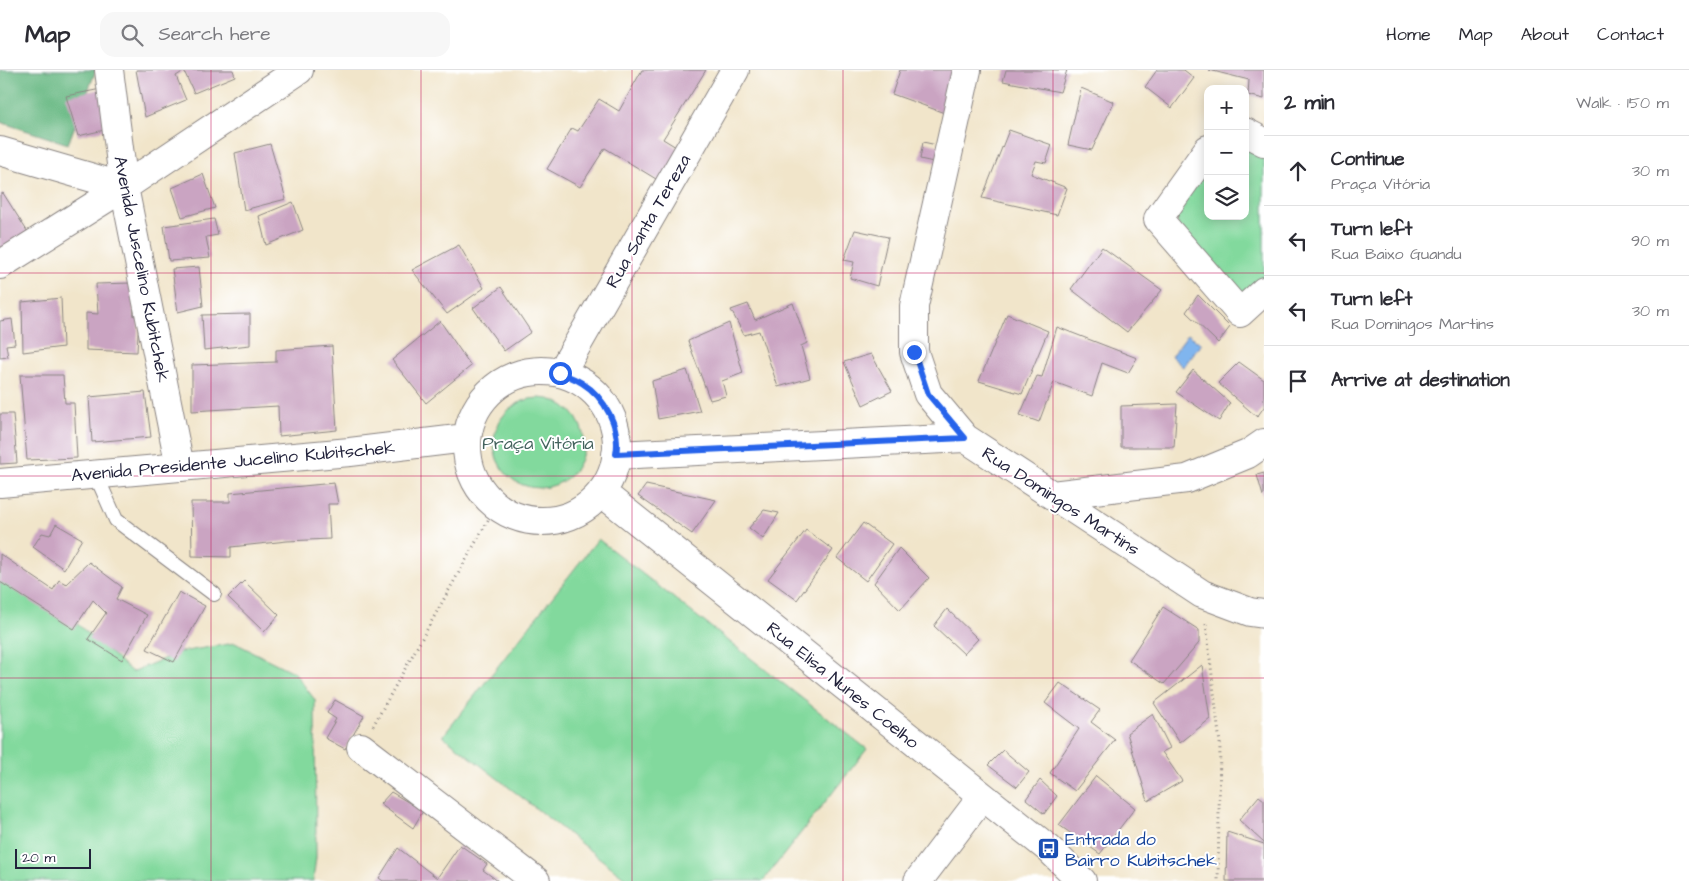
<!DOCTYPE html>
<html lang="en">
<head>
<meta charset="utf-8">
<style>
  :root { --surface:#fff; --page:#f7f7f7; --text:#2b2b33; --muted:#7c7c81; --line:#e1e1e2 }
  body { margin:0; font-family:"Architects Daughter",sans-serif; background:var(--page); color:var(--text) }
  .controls { position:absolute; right:15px; top:15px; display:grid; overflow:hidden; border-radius:10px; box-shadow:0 2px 12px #0003 }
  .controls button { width:45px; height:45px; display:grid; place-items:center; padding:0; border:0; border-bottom:1px solid var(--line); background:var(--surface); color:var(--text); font:25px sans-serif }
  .scale { position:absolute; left:15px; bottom:12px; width:76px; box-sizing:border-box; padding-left:5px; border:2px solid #22223b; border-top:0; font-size:14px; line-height:18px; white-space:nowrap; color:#22223b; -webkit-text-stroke:4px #fff; paint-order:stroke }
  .stop { position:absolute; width:15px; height:15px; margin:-11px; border:4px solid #2563eb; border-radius:50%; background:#fff }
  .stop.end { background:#2563eb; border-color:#fff; box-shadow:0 1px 5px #0008 }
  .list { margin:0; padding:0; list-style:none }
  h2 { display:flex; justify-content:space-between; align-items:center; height:65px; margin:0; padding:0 20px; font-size:21px }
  h2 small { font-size:16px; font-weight:400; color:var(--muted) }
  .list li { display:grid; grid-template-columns:32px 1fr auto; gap:15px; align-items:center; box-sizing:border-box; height:70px; padding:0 20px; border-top:1px solid var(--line) }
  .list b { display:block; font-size:19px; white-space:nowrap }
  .list p { margin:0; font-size:16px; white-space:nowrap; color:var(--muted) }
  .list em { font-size:16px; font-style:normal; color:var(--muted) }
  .icon { flex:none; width:28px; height:28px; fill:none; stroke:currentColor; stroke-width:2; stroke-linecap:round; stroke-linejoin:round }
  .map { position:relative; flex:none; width:1264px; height:811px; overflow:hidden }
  header { display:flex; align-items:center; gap:30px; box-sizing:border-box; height:70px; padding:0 25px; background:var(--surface); border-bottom:1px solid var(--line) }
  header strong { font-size:24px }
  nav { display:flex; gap:28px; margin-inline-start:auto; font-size:18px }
  .search { width:350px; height:45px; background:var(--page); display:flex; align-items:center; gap:12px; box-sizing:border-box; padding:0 18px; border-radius:15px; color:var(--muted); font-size:19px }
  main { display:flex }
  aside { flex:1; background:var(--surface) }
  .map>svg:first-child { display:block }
</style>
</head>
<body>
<header>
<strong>Map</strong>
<div class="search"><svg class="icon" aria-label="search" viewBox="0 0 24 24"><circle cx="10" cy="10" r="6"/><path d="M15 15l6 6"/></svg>Search here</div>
<nav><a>Home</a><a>Map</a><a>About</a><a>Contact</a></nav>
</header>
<main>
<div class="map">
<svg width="1264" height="811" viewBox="0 0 1264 811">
  <rect width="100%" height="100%" fill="#fff"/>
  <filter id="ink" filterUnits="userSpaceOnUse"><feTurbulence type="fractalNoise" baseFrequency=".02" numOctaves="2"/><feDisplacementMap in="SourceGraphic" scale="10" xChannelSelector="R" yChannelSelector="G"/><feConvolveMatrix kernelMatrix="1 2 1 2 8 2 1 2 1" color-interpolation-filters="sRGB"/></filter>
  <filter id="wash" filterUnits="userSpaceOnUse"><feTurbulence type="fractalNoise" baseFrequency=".0096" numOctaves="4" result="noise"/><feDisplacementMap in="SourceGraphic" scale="20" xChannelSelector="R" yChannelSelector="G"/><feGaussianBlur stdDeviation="1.12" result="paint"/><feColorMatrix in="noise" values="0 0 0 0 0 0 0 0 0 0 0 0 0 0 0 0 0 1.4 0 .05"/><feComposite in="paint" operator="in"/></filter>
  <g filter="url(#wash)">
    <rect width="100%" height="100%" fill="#f1e5ca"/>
    <!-- green -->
    <path fill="#82d99d" stroke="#527e6c" d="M1245,72L1264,81V209L1243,227L1180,163L1174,137L1208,93V146H1245Z
      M494 373a45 45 0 1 1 90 0a45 45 0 1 1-90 0Z
      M598,469L867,679L763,811H629L443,666Z
      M0,494L74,551L132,602L180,582L235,573L295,603L315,630L316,787L313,811H0Z"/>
    <!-- forest -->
    <path fill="#69b984" stroke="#466e60" d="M0,0H96L68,74L0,52Z"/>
    <!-- water -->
    <path fill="#80b5ee" stroke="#516c94" d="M1188,264L1201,274L1183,297L1171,286Z"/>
    <g id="blocks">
      <!-- building -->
      <path fill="#caa4c2" d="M136,0H233L235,6L194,23L184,1L176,6L186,30L145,47Z
        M642,0H706L663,69L681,80L661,112L605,78L580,117L547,99L572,58L578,61L599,29L619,41Z
        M900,0H962L950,45L892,24Z
        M1006,0H1067L1060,22L1003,11Z
        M1157,0H1184L1194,8L1172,38L1145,17Z
        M1209,0H1264V29L1248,25L1249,10Z
        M106,18L113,58L78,66L66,26Z
        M1081,18L1114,32L1092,80L1068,75Z
        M1009,60L1052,75L1046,93L1036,91L1031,104L1067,118L1057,145L982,128Z
        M923,72L946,77L942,94L920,89Z
        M270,74L286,129L244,140L235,83Z
        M203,104L215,138L182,147L172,118Z
        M3,123L29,164L0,185V125Z
        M293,132L303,160L266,175L259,146Z
        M214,149L218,165L206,167L210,188L169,191L164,156Z
        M855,160L888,167L877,216L850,208L854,192L844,190Z
        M459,175L484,218L447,244L412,200Z
        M1102,177L1162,220L1127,262L1071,219Z
        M199,197L203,236L178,242L172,199Z
        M132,213L134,246H139L137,282L86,280V243L98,244L96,214Z
        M501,217L531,262L504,281L473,238Z
        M1198,225L1230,257L1218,273L1186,242Z
        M61,228L63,277L23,282L22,232Z
        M793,233L807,273L801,276L810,308L778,317L759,261L744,265L731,240L748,234L755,250Z
        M250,244V275L204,280L202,245Z
        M1007,244L1048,261L1022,324L979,311Z
        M12,249L15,274L6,275L8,287L0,288V251Z
        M440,251L471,296L426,333L392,290Z
        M729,253L743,303L722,311L726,326L710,330L688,271Z
        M1057,257L1137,288L1128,303L1102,293L1092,326L1054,312L1039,352L1020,345L1037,306L1042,307Z
        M332,276L337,360L279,366L278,336L192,341V295L276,292V280Z
        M871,284L892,321L863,335L844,292Z
        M1239,292L1264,310V337L1257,347L1218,313Z
        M687,300L700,341L658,349L652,311Z
        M1193,300L1230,333L1219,351L1176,322Z
        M20,305H63L65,333H74L77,388L27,390Z
        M145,322L151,367L92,372L89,327Z
        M1177,334L1174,377H1121V336Z
        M0,344H13L17,393L0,394Z
        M1264,403V425L1263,426L1257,405Z
        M334,413L338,434H328L330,469L287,471L231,477V487L192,486L191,432H230V423Z
        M646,415L716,430L692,464L638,426Z
        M764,440L779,443L763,469L749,458Z
        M863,453L892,474L866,511L837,488Z
        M56,454L82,469L64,499L33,477L42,463L50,465Z
        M806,460L833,480L797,530L768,509Z
        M899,478L929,508L900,540L874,513Z
        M0,484L53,520L59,510L66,514L89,492L122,517L116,529L147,545L122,590L88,569L106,543L93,530L74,559L0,512Z
        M244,511L279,545L264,562L228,527Z
        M179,522L205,536L174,592L147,579Z
        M1163,537L1199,560V573L1164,614L1129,590Z
        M947,539L978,569L964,584L934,556Z
        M1202,595L1210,649L1180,673L1154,633Z
        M1060,613L1100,640L1091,652L1115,670L1075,721L1050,703L1079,659L1045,633Z
        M335,630L364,646L345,679L325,668L336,649L327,643Z
        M1153,644L1170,678L1162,682L1182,711L1148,731L1127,663Z
        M1003,680L1029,702L1017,717L988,695Z
        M1096,706L1135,738L1100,784L1059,755Z
        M1040,710L1057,726L1044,744L1026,729Z
        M391,722L423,741L413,758L380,734Z
        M1259,726L1264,730V773L1239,750Z
        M1227,762L1264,774V811H1226Z
        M460,775L487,794L483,800L498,811H383L379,808L398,778L437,808Z"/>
    </g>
  </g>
  <g filter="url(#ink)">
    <use href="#blocks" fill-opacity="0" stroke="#8a8482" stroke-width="1"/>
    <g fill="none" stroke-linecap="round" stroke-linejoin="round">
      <defs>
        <path id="service" d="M96,405L116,450L214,524"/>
        <path id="minor" d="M109,0L124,117L180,397
          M967,0L914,236V282L928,324L965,368L1052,425L1202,524L1250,542L1264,544
          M1245,62L1264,72
          M1208,79L1158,149L1240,243L1264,221
          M0,81L124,117
          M0,195L124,117L299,0
          M561,303L735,0
          M616,385L965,368
          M1052,425L1187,409L1248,384L1264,373
          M361,677L536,811
          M918,811L982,727"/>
        <path id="tertiary" d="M467 376a75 75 0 1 1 150 0a75 75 0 1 1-150 0Z
          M0,413L350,382L466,368
          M601,422L1049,779L1082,811"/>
      </defs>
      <!-- service casing -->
      <use href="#service" stroke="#8a8482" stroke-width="16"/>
      <!-- minor casing -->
      <use href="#minor" stroke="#8a8482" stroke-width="30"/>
      <!-- tertiary casing -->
      <use href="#tertiary" stroke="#8a8482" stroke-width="30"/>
      <!-- path -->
      <path stroke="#8a8482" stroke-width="3" stroke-dasharray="1 4" stroke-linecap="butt" d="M1206,554L1220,674L1218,811
        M373,656L496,436"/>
      <!-- service -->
      <use href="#service" stroke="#fff" stroke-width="14"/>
      <!-- minor -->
      <use href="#minor" stroke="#fff" stroke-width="28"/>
      <!-- tertiary -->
      <use href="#tertiary" stroke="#fff" stroke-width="28"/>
    </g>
  </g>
  <g fill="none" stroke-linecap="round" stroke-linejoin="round" filter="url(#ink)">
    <!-- route -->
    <path stroke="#2563eb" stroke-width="6" d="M560,303C568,306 576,309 582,313C605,327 621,358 616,384L965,368L928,324L914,282"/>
  </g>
  <!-- grid -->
  <path fill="none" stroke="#c2185b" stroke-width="1" stroke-opacity="0.55" d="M211,0V811M421,0V811M632,0V811M843,0V811M1053,0V811M0,203H1264M0,406H1264M0,608H1264"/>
  <!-- icons -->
  <defs>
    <symbol id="bus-square" viewBox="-11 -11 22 22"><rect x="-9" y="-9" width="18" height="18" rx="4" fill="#1a4fb4" stroke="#fff"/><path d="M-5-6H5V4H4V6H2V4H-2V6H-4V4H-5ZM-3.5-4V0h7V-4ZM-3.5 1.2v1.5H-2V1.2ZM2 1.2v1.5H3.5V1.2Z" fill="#fff"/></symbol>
  </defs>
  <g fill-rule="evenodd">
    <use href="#bus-square" x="1036" y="766" width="25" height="25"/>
  </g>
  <g text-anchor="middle" stroke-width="4" stroke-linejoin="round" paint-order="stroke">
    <!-- street labels -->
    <g font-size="18" fill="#22223b" stroke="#fff">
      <text transform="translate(648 151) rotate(-60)" y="6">Rua Santa Tereza</text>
      <text transform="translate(142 199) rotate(79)" y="6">Avenida Juscelino Kubitchek</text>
      <text transform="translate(233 391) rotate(-5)" y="6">Avenida Presidente Jucelino Kubitschek</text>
      <text transform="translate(1061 431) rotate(33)" y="6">Rua Domingos Martins</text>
      <text transform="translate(843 615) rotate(39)" y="6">Rua Elisa Nunes Coelho</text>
    </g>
    <!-- park labels -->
    <g font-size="18" fill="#44625d" stroke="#fff">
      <text x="538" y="379">Praça Vitória</text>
    </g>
    <!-- transit labels -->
    <g font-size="18" fill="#164399" stroke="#fff" text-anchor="start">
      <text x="1065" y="775">Entrada do<tspan x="1065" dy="21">Bairro Kubitschek</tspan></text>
    </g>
  </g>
</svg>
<div class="controls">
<button>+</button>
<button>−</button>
<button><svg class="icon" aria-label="layers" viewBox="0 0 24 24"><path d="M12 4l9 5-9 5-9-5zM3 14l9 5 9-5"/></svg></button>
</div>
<div class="scale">20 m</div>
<div class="stop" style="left:560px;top:303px"></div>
<div class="stop end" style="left:914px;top:282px"></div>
</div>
<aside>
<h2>2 min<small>Walk · 150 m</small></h2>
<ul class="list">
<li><svg class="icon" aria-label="ahead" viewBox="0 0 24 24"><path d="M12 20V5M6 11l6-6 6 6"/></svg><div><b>Continue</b><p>Praça Vitória</p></div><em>30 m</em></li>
<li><svg class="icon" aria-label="left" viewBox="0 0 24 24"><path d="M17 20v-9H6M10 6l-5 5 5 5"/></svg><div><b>Turn left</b><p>Rua Baixo Guandu</p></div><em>90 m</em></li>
<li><svg class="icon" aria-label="left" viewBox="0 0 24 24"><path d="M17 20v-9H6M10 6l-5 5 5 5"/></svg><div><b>Turn left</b><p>Rua Domingos Martins</p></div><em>30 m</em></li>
<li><svg class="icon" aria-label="arrive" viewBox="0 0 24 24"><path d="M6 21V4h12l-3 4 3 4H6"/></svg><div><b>Arrive at destination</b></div></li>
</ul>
</aside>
</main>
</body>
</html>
